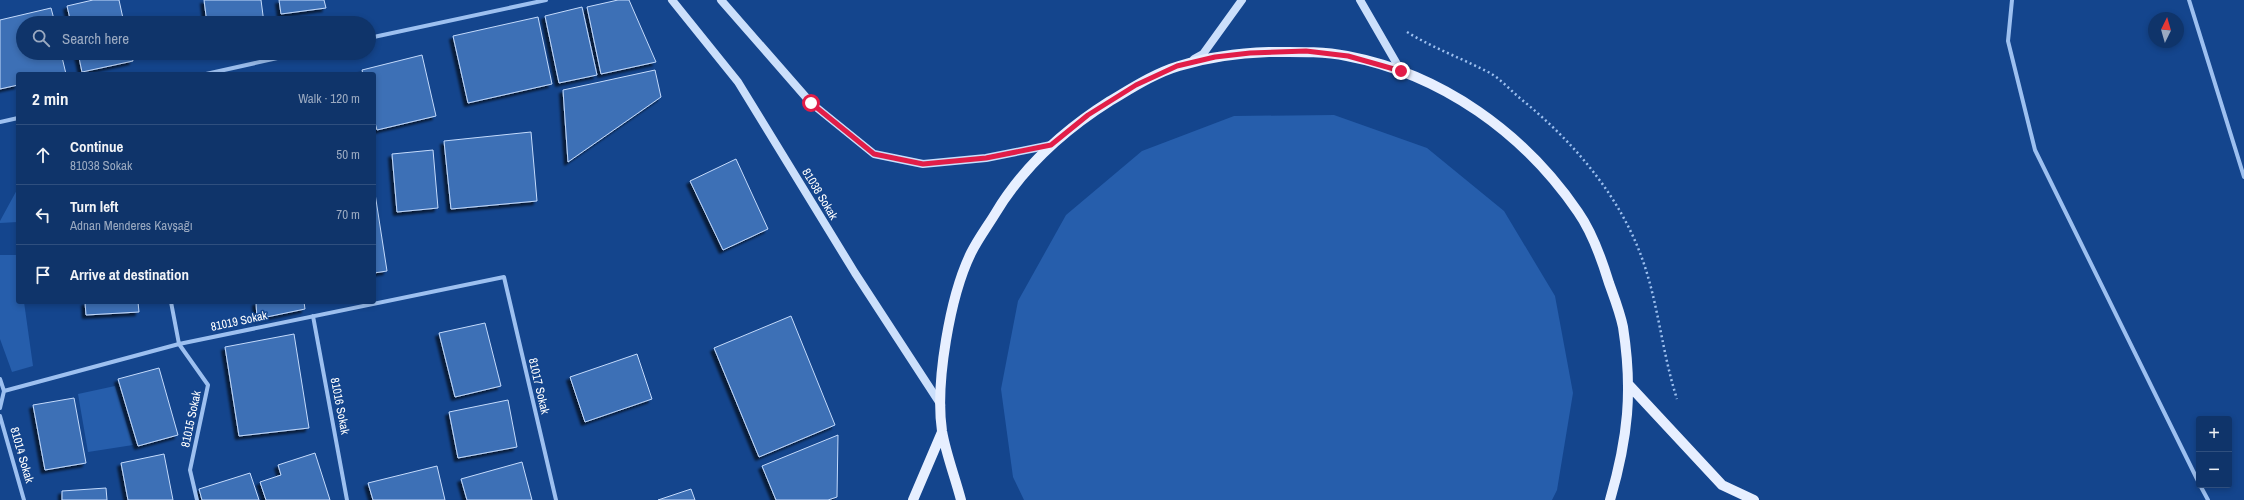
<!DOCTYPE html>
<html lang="en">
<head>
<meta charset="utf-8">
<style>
  :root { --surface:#0f346a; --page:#1d3f72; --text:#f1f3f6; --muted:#9baac1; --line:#2f4f7e }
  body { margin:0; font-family:"Archivo Narrow",sans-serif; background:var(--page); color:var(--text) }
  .controls { position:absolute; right:12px; bottom:12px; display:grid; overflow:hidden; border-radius:4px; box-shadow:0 2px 6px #0003 }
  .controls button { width:36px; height:36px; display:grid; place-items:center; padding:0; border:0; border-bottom:1px solid var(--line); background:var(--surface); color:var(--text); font:20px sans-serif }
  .compass { position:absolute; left:2148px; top:12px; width:36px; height:36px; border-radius:50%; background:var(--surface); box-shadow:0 2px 6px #0003; rotate:5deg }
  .stop { position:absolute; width:12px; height:12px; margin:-9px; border:3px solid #e11d48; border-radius:50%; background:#fff }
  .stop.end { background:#e11d48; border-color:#fff; box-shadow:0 1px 4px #0008 }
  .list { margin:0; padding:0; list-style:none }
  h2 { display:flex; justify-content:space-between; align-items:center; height:52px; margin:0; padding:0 16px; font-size:17px }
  h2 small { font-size:13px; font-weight:400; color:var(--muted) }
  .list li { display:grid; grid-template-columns:26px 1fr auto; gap:12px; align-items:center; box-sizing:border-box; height:60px; padding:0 16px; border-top:1px solid var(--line) }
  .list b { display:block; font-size:15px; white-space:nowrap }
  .list p { margin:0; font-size:13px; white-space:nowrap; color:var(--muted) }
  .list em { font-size:13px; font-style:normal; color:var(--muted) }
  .icon { flex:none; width:22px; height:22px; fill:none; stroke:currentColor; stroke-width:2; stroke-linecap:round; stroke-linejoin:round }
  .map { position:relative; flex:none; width:2244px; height:500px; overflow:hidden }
  .search { position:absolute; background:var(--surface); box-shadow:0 2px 6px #0003; left:16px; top:16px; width:360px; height:44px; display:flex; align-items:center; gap:10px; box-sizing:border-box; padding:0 14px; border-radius:22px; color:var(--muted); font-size:15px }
  .panel { position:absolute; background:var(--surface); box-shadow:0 2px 6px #0003; left:16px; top:72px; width:360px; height:232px; border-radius:4px }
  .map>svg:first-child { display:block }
</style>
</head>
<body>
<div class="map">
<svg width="2244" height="500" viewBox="0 0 2244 500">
  <defs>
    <filter id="shadow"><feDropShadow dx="-3.5" dy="3.5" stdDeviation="1" flood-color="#0009"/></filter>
  </defs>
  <rect width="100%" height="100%" fill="#14458d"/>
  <!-- green -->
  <path fill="#265eac" d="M1334,115L1427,148L1504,211L1555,296L1573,393L1557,490L1552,500H1024L1013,477L1001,389L1018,301L1066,215L1142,151L1234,116Z
    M18,188V222L0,223V221Z
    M0,255H18V302H24L33,366L12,372L0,339Z
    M115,386L133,445L88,452L78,394Z"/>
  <!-- building -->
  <path fill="#3d6fb6" stroke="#c4dbfc" filter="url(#shadow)" d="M93,0H119L124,23H71L67,6Z
    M204,0H261L264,23H207Z
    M279,0H324L326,8L281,14Z
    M618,0H629L656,62L601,74L587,7Z
    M582,7L597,75L559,83L545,16Z
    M51,8L55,23H23V53H61L66,74H18V85L0,89V20Z
    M538,17L552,84L468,103L453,36Z
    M78,53H131L133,61L82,72Z
    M422,55L436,116L377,130L374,119V74H363L362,70Z
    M655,70L661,97L568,162L563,90Z
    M531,132L537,201L451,209L444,141Z
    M433,150L438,208L397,212L392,154Z
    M736,159L768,229L723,250L690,181Z
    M374,187L387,271L374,273Z
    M85,302H138L139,312L86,315Z
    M256,302H304L305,309L257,319Z
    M791,316L835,425L759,457L714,348Z
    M485,323L501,386L455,397L439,333Z
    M294,334L309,428L239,436L225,347Z
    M637,354L652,399L585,422L570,377Z
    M159,368L178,435L138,446L118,379Z
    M74,398L86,463L45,470L33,405Z
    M508,400L517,447L458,458L449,412Z
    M838,435L837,497L828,500H776L762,466Z
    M315,453L330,500H266L260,482L281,475L278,465Z
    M164,454L173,500H128L121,463Z
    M522,462L532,500H467L461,479Z
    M437,466L445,500H373L368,483Z
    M250,473L259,500H202L199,489Z
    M106,488L107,500H62V491Z
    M691,489L695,500H658Z"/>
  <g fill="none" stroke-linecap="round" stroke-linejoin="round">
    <!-- path -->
    <path stroke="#9dc0f0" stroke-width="2.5" stroke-dasharray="2 3" stroke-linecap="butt" d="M1407,32C1433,48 1461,58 1488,72C1500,78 1510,90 1521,99C1575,143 1623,199 1645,267C1659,310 1663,356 1677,399"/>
    <!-- street -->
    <path stroke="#9dc0f0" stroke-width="4" d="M2012,0L2008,41L2035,150L2199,483
      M2189,0L2244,177
      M369,38L546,0
      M206,74L300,53
      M0,122L18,118
      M171,302L179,344L208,385L190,470L197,500
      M313,316L347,500
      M0,379L4,391L0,408
      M4,391L179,344L504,277L556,500
      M0,416L24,500
      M2200,485L2208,500"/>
    <!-- secondary -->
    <path stroke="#cbdffb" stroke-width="8" d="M672,0L738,82L855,273L941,405
      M721,0L811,103L874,154L923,164L986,158L1051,145
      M1360,0L1401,71
      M1194,59L1203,54L1242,0"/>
    <!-- primary -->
    <path stroke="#e7efff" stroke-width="10" d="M1628,384L1722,485L1754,500
      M913,500L942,432
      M961,500C955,477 946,454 942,431C935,383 950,296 971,253C978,239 987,227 995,214C1023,167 1064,130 1110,101C1132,88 1155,73 1179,66C1208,57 1239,53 1269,52C1295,52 1321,51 1347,56C1442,74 1524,133 1578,212C1592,232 1602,260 1609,283C1614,297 1620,312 1623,327C1633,391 1628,438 1610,500"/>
  </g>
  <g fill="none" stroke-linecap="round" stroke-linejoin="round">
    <!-- route -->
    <path stroke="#e11d48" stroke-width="5" d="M811,103L874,154L923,164L986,158L1051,145L1088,115L1136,85L1177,66L1215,57L1250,53L1306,51L1348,56L1401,71"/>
  </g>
  <g text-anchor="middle" stroke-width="3" stroke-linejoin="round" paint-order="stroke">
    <!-- street labels -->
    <g font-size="12" fill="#fff" stroke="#14458d">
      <text transform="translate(820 194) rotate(59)" y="4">81038 Sokak</text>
      <text transform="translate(239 321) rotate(-12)" y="4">81019 Sokak</text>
      <text transform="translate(539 386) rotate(77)" y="4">81017 Sokak</text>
      <text transform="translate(340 406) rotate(79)" y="4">81016 Sokak</text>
      <text transform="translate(191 419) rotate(-78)" y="4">81015 Sokak</text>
      <text transform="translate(22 455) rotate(74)" y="4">81014 Sokak</text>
    </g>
  </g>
</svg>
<div class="controls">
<button>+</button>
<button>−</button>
</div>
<svg class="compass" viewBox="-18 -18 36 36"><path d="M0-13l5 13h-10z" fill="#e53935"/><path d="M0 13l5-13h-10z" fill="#9baac1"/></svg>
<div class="stop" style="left:811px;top:103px"></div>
<div class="stop end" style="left:1401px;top:71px"></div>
<div class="search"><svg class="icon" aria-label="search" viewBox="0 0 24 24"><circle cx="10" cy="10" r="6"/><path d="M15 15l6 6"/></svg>Search here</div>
<section class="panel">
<h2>2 min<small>Walk · 120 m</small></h2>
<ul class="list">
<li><svg class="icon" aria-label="ahead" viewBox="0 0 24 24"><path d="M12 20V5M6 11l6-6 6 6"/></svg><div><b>Continue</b><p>81038 Sokak</p></div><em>50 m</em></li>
<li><svg class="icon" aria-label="left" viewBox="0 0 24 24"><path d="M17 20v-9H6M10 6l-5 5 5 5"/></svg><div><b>Turn left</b><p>Adnan Menderes Kavşağı</p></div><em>70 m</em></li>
<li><svg class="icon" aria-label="arrive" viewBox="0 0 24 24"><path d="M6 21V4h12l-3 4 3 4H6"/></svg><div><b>Arrive at destination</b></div></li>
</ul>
</section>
</div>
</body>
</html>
